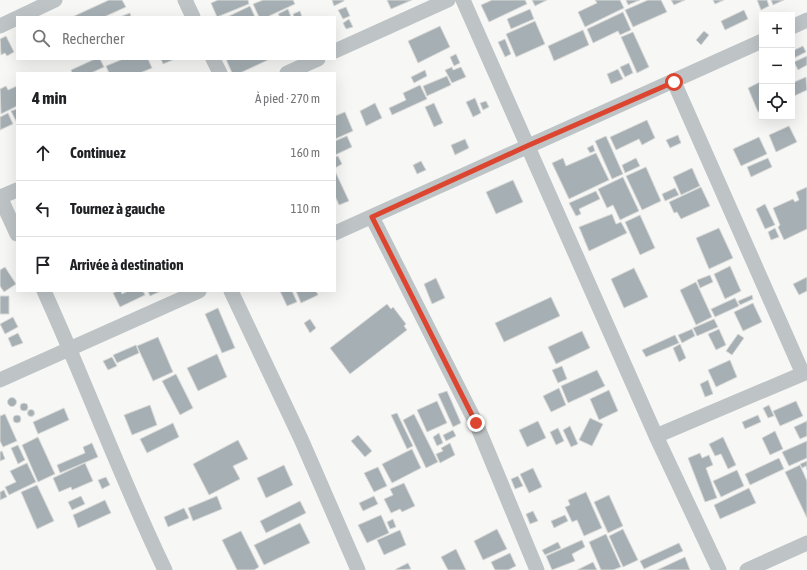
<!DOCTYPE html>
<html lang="fr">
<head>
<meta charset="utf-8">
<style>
  :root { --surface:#fff; --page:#f2f2f2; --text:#202124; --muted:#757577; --line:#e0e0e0 }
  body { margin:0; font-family:"Asap Condensed",sans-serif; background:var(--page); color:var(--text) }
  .controls { position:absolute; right:12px; top:12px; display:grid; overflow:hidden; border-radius:0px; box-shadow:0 4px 16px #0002 }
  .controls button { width:36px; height:36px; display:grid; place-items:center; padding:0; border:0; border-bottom:1px solid var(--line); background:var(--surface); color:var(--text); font:20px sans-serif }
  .stop { position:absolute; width:12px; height:12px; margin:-9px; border:3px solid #dc4630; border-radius:50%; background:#fff }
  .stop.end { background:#dc4630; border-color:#fff; box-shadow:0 1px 4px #0008 }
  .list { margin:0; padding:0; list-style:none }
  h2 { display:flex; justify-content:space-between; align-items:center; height:52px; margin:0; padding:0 16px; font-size:17px }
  h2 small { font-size:13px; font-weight:400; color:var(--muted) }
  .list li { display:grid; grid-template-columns:26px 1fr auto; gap:12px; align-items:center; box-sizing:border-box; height:56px; padding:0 16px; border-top:1px solid var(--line) }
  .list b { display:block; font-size:15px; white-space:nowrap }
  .list em { font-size:13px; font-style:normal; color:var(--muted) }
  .icon { flex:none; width:22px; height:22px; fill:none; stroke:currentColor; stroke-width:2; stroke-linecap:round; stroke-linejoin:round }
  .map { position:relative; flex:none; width:807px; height:570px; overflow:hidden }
  .search { position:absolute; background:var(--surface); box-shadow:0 4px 16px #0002; left:16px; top:16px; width:320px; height:44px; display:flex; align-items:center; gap:10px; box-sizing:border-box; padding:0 14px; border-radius:0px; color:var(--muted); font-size:15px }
  .panel { position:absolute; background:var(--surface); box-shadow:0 4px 16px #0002; left:16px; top:72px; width:320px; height:220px; border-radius:0px }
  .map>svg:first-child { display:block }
</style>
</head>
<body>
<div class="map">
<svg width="807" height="570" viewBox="0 0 807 570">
  <rect width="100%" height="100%" fill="#f7f7f5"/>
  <!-- building -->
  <path fill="#a6b0b4" stroke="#d9d9d7" d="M109,0H122L126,7L104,17H72Z
    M218,0H248L249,4L217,17L211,3Z
    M263,0H293L295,4L269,16L270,17H259L253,4Z
    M332,0H344V1L334,6Z
    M387,0H412L391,9Z
    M492,0H525L527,4L489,22L481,5Z
    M532,0H547L535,6Z
    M595,0H620L624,8L585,27L578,12L597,3Z
    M626,0H640L628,5Z
    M648,0H661L667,12L633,27L625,10Z
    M671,0H685L674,5Z
    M713,0H724L715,4Z
    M757,0H767L769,6L761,10Z
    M771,0H784L773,5Z
    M250,6L255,17H227Z
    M346,7L350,16L343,19L338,10Z
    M288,9L291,17H280L278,14Z
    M530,9L534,19L511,29L507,19Z
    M744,10L748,19L725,30L721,21Z
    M300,11L302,17H294L293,14Z
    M623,12L631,30L620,35L618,31L593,43L587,29Z
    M130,13L131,17H122V16Z
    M349,19L353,27L346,29L343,23Z
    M535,21L545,44L516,57L506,34Z
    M440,26L450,47L418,63L408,41Z
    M583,30L589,45L554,61L548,46Z
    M704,31L709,35L701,45L696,40Z
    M633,32L649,67L637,73L621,37Z
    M6,36L14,52L7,56L5,53L1,55L0,39Z
    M505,39L511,54L505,57L498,42Z
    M803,46L806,52L792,59V51Z
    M456,54L460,63L454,66L450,57Z
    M807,56V65L798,70L794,62Z
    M95,59H100L104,67L91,73H72L71,70Z
    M123,59H148L152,68L140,73H109L106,66Z
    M161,59H175L163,64Z
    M226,59H270L240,73H232Z
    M629,63L633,73L625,77L620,67Z
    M452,67L453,70L461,67L466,77L452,83L445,70Z
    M618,69L623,79L611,84L607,74Z
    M425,70L427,76L414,83L411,77Z
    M447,76L451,85L427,96L423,86Z
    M806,77L807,90L792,97V83Z
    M762,81V111L758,112L748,88Z
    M420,85L427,99L392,115L389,108L406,100L403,93Z
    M6,86L8,90L17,86V106L1,114L0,89Z
    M475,98L481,113L473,117L466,102Z
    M486,101L489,107L483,110L480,103Z
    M375,103L382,118L366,126L360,111Z
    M434,103L443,123L434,127L425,107Z
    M17,109V123L11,111Z
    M345,112L353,131L335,139V116Z
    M8,113L13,124L0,130V117Z
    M647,120L655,138L642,145L639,139L616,150L610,137Z
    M789,126L797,142L776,152L769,135Z
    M678,135L681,143L670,148L666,140Z
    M347,136L352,147L335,155V141Z
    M606,136L623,174L612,179L595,141Z
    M759,137L767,154L741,166L733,149Z
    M465,139L469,148L455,155L451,145Z
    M593,145L595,151L590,153L587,148Z
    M596,153L609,180L569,199L552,163L563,158L566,166Z
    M338,156L342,164L335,168V157Z
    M636,158L640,166L625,173L622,165Z
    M768,158L772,167L751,177L747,167Z
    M421,161L426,170L417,174L413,165Z
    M646,167L661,201L642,210L626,176Z
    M692,168L700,186L681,195L673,177Z
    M335,171L349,201L339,205L335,196Z
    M623,177L639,211L620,220L613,205L607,208L598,189Z
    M513,180L523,202L496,214L486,192Z
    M701,187L710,206L681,219L677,212L674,213L669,202Z
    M807,187V229L784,240L778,227L780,225L773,208L793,199L795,202L799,200L796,192Z
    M675,188L679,195L665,201L662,194Z
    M596,191L600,199L579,209L581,214L576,216L569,203Z
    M765,204L775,225L765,229L756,209Z
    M612,214L616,224L621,222L627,233L589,251L579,227Z
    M640,215L655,248L640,255L625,222Z
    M719,228L733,258L709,269L696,238Z
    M775,228L779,237L771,240L768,232Z
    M730,266L741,291L725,299L714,274Z
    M5,267L16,284L4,292L0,286V270Z
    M634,268L648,297L624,308L611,279Z
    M710,275L713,282L700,288L697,280Z
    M807,277V291L799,295L793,284Z
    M436,278L445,298L432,304L424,284Z
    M696,282L712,317L696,325L680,290Z
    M117,291H121L122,294L128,291H143L145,295L120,307L113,293Z
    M148,291H161L150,296Z
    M280,291H292L297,302L287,306Z
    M296,291H316L318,295L301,303Z
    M752,295L753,299L740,305L738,301Z
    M0,296H9V314H0Z
    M551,297L560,316L504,342L495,323Z
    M735,298L739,306L715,317L711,309Z
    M753,303L762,322L743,331L734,312Z
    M387,304L391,309L393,307L406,324L404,326L407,330L350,374L330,348Z
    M218,308L235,348L222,353L205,314Z
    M13,317L18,327L5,334L0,324Z
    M310,319L316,328L310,333L304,323Z
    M714,319L718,327L697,336L693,328Z
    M692,329L695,336L682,343L678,335Z
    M719,329L726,345L716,350L708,334Z
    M582,331L590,348L556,364L548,347Z
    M18,333L23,343L12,347L8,338Z
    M738,334L744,338L732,355L726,351Z
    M675,335L679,343L646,357L642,350Z
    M158,337L173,372L153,381L137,346Z
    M680,344L686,358L679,362L673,348Z
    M136,345L139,353L117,363L113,355Z
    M217,354L227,377L198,391L187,368Z
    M112,357L117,366L108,370L103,361Z
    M730,360L737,377L716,387L708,370Z
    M562,366L567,379L558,383L552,370Z
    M597,370L605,386L568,403L561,386Z
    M176,374L193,408L180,415L162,381Z
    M708,380L713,394L705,397L700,384Z
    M559,388L566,405L551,412L543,396Z
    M609,390L618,411L599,420L590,399Z
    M447,391L461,423L453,427L438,394Z
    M7.5 402a4.5 4.5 0 1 1 9 0a4.5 4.5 0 1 1-9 0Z
    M437,401L447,423L427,432L417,410Z
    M796,401L803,416L780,426L773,411Z
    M20 407a4 4 0 1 1 8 0a4 4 0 1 1-8 0Z
    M150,405L157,425L132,435L124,415Z
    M769,405L774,416L768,418L763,408Z
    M64,408L69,420L38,434L33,422Z
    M27.5 413a3.5 3.5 0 1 1 7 0a3.5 3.5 0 1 1-7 0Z
    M397,413L413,446L407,449L391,415Z
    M5,414L17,441L3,447L0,441V416Z
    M414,414L438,462L426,468L403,420Z
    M758,415L761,422L745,429L742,422Z
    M13 419a4 4 0 1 1 8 0a4 4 0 1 1-8 0Z
    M590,418L603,424L592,446L579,440Z
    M538,421L546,438L527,447L519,430Z
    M807,421V436L800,439L794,427Z
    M173,423L179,437L147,453L140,439Z
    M570,426L578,444L571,447L563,430Z
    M558,428L564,441L556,445L550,432Z
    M453,430L456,436L446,441L443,435Z
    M775,431L783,449L770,455L762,438Z
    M439,433L443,443L437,446L433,437Z
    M358,435L372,451L365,457L351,441Z
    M38,437L55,474L38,482L22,445Z
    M723,437L736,465L728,469L721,454L715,456L709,444Z
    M238,440L248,459L233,466L240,479L209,495L193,464Z
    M807,441V458L789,466L782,452Z
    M92,443L98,457L60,473L57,465L85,453L83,447Z
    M450,443L455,455L440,463L436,454L443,451L441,448Z
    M18,445L25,460L18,464L11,448Z
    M412,449L421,468L392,483L382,464Z
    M2,451L5,459L0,461V452Z
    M700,453L702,458L709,455L713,465L706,468L717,498L705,502L688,458Z
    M779,458L784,469L750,485L745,474Z
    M807,461V470L806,466L802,468L800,464Z
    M27,463L36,482L9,495L5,487L16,482L10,471Z
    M85,463L93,481L72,490L71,487L59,492L53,478Z
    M284,465L293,485L266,498L257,478Z
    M800,465L807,481V518L785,472Z
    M378,467L387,486L374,492L364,473Z
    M533,468L542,487L529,493L520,474Z
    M737,470L744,486L721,497L713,481Z
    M518,476L523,486L515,489L511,479Z
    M106,477L110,485L102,489L98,480Z
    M404,483L415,506L402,512L400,509L391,513L384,499L393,495L390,489Z
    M37,485L54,521L37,529L21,492Z
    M749,488L756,503L720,519L714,505Z
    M4,490L7,497L0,500V492Z
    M586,492L602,528L584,536L577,520L572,522L565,507L570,505L568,500Z
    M609,495L623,526L608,533L594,502Z
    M81,496L85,504L72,510L68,502Z
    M217,496L222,509L193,521L188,508Z
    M374,496L378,504L363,511L359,503Z
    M105,500L111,513L78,528L73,515Z
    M300,501L306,513L266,533L260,521Z
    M184,508L189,518L168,527L164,517Z
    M533,511L538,521L530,524L526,514Z
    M381,515L389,533L367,543L358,525Z
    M565,515L568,521L554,528L551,521Z
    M393,519L396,527L390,529L387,522Z
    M300,523L310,543L264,565L254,545Z
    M497,529L507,549L483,560L474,541Z
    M623,529L638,560L623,567L609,536Z
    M400,530L406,545L384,555L377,540Z
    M241,531L259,567L254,570H237L222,540Z
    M606,534L621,567L613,570H601L589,542Z
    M582,540L585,547L572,554L575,561L552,570L546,556Z
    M558,542L561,548L545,555L542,550Z
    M679,543L683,551L644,569L640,561Z
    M456,549L466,570H448L441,557Z
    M510,553L516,566L508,570H495L491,562Z
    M685,557L690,570H657Z
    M593,562L597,570H577Z
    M408,563L411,569L396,570V569Z"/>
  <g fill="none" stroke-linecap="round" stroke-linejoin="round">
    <!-- minor -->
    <path stroke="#bec4c6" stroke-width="15" d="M185,0L193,17
      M463,0L656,436L719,570
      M19,17L55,0
      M0,26L17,18
      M792,27L807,20
      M335,51L448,0
      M213,59L220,73
      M287,73L318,59
      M674,82L803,374
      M0,197L17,234
      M0,197L17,190
      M372,217L476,423L537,570
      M335,233L762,41
      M44,291C86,383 121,479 165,570
      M231,291L301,439L358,570
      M0,380L199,291
      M656,436L807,372
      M747,570L807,543"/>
  </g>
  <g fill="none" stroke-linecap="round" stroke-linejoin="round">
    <!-- route -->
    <path stroke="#dc4630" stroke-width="5" d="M476,423L372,217L527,146L674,82"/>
  </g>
</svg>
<div class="controls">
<button>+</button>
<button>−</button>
<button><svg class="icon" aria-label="locate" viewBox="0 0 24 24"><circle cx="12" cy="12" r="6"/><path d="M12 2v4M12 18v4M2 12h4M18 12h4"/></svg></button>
</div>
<div class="stop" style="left:674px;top:82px"></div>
<div class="stop end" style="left:476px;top:423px"></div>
<div class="search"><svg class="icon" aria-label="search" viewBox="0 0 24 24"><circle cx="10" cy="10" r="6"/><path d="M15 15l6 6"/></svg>Rechercher</div>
<section class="panel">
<h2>4 min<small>À pied · 270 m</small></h2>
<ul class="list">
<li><svg class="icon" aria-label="ahead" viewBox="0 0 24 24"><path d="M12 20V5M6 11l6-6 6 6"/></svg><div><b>Continuez</b></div><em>160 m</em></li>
<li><svg class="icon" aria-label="left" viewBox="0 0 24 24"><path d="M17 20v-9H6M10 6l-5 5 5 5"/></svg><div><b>Tournez à gauche</b></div><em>110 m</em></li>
<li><svg class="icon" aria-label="arrive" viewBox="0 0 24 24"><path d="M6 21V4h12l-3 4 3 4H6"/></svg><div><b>Arrivée à destination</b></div></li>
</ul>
</section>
</div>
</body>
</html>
